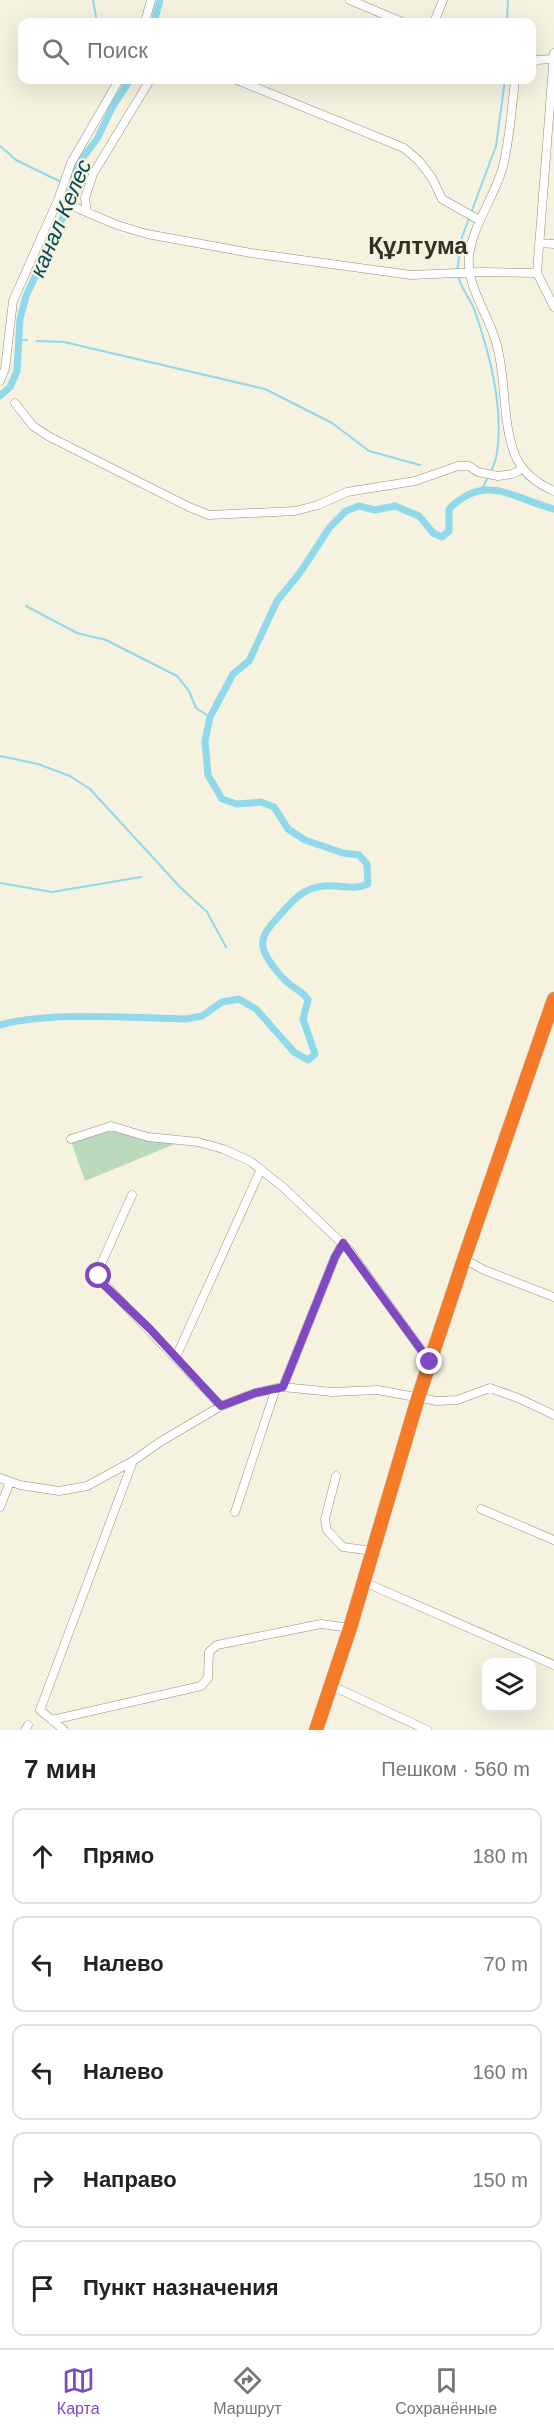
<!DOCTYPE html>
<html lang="ru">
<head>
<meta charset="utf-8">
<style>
  :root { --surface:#fff; --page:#f6f6f6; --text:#222; --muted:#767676; --line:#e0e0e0; --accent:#7f49c1 }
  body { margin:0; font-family:Arial,sans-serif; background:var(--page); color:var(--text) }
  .controls { position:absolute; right:18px; bottom:18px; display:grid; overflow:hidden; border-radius:12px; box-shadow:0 6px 24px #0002 }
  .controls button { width:54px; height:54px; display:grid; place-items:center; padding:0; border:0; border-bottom:2px solid var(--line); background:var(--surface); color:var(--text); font:30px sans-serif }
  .stop { position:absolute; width:18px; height:18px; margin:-14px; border:4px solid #7f49c1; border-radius:50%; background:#fff }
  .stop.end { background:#7f49c1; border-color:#fff; box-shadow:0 2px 6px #0008 }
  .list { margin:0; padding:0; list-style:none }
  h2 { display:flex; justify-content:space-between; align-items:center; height:78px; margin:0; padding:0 24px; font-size:26px }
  h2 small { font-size:20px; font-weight:400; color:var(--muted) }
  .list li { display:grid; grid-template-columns:39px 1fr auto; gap:18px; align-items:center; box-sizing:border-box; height:96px; margin:0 12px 12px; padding:0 12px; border:2px solid var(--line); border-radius:12px }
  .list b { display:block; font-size:22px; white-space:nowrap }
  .list em { font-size:20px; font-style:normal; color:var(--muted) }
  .icon { flex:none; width:33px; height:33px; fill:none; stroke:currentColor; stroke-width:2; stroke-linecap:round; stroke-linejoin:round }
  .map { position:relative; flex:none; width:554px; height:1730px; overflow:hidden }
  .search { position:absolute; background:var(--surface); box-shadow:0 6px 24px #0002; left:18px; right:18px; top:18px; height:66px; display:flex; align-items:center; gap:15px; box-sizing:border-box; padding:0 21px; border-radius:12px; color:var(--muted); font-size:22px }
  .sheet { height:618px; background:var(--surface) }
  nav { display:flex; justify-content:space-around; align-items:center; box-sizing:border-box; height:84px; border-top:2px solid var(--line); background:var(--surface); font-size:16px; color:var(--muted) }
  nav a { display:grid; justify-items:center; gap:3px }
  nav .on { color:var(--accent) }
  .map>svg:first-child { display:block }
</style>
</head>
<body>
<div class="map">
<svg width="554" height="1730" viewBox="0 0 554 1730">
  <rect width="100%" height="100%" fill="#f5f2e0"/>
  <!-- green -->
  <path fill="#bbd9bd" d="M116,1128L175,1144L85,1181L71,1141Z"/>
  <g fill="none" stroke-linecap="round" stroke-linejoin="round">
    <!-- stream -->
    <path stroke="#8fd9ea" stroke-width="2" d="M93,0L97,22
      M507,22L508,0
      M0,146L16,160L59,181
      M69,185L72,187
      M471,213L496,146L505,80
      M457,271L462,237L469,218
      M458,276C461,289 470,298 474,309C490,353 505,412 496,458C493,469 486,481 481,491
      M19,340H27
      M37,341L64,342L265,389L332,423L369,451L420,465
      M26,606L77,633L106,640L177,676L189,691L196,708L210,717
      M0,756L38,764L70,776L90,789L180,887L207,912L226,947
      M0,883L52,892L141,877"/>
    <!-- canal -->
    <path stroke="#8fd9ea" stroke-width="7" d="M154,22L160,0
      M0,396L10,387L17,371L20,319L26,296L63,217L78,164L97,139L113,106L130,80
      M0,1025C52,1011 130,1018 186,1019L202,1016L222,1002L239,999L256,1009L294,1052L308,1060L315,1054L303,1019L308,1000C302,990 295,990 287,982C279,975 269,962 265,953C259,942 265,932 272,924C292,902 302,883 336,886C348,887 357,889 368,884L367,864L359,855L343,853L305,840L288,829L274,807L261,802L237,804L222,799L208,775L205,741L210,717L233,674L249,661L277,601L299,574L330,527L346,511L359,506L375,510L395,506L419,516L433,533L442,537L449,531V509C486,472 514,499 554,509"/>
    <defs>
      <path id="street" d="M350,0L402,22
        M145,22L151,0
        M434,22L443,0
        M554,53L537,273L554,307
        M532,63L537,60L552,59
        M237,80L404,148L419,161L432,178L442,199L479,220
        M515,80C512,106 509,146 502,170C493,199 473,225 469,256C466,285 488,314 496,342C507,378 501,419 515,455C522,472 538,484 554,491
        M58,200L117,225L147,234L251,253L411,275L480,272L537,273
        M87,212L85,198L93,174L150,80
        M539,243L554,244
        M0,381L5,369L13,301L58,200L71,163L119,80
        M15,403L33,426L48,436L189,507L209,515L295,511L318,505L347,492L415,481L458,466H469L478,472L498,476L512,474L523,469
        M71,1139L111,1126L148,1137L198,1142L223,1149L250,1161L284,1188L349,1250L430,1362
        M132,1195L98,1271L100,1279L221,1406
        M464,1259L484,1270L554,1297
        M176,1357L261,1169
        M283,1387L335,1257L343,1243
        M336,1476L325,1519L327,1530L343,1547L373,1551
        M0,1478L20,1485L59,1491L87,1486L133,1461L160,1442L221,1406L255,1393L283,1387L332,1392L378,1390L437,1401L457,1400L490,1388L518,1398L554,1415
        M0,1507L10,1482
        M481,1509L554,1540
        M235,1512L276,1388
        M364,1582L554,1665
        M330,1685L427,1730
        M52,1720L201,1686L208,1678L209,1652L217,1645L321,1624L350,1628
        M25,1730L28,1725
        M64,1730L40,1710L133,1461"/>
      <path id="highway" d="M316,1730L350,1628L418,1398L464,1259L554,999"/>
    </defs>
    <!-- street casing -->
    <use href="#street" stroke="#918e7d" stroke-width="9"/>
    <!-- highway casing -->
    <use href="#highway" stroke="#d6d6d5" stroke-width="15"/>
    <!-- street -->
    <use href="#street" stroke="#fff" stroke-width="8"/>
    <!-- highway -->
    <use href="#highway" stroke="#f67a27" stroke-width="14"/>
  </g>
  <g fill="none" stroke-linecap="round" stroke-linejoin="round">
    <!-- route -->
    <path stroke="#7f49c1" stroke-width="8" d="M99,1276L103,1284L150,1329L221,1406L255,1393L283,1387L335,1257L343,1243L430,1362"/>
  </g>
  <g text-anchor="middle" stroke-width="4.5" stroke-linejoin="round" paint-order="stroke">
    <!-- water labels -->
    <g font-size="22" font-style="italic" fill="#054a56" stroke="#f5f2e0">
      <text transform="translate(60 218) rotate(-67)" y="8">канал Келес</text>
    </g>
    <!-- quarter labels -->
    <g font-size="24" font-weight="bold" fill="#343123" stroke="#f5f2e0">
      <text x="418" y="254">Құлтума</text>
    </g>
  </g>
</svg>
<div class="controls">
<button><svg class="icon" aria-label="layers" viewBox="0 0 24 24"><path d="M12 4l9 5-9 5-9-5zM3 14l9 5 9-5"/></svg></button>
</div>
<div class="stop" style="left:99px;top:1276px"></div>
<div class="stop end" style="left:430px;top:1362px"></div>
<div class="search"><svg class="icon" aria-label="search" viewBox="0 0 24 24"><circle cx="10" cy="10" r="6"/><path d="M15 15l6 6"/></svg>Поиск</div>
</div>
<section class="sheet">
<h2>7 мин<small>Пешком · 560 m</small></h2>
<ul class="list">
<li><svg class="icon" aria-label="ahead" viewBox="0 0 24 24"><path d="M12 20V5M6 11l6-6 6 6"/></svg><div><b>Прямо</b></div><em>180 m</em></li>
<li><svg class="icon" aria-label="left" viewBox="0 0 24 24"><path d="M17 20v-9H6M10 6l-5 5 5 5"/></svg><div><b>Налево</b></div><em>70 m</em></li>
<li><svg class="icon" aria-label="left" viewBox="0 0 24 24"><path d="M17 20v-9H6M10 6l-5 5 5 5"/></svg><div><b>Налево</b></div><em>160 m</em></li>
<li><svg class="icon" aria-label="right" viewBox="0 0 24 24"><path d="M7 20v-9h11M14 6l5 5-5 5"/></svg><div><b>Направо</b></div><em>150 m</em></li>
<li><svg class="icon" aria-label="arrive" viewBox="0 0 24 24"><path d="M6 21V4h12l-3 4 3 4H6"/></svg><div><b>Пункт назначения</b></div></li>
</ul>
</section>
<nav>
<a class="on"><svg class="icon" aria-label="map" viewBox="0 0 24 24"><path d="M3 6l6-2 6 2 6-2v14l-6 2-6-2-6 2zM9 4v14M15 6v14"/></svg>Карта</a>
<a><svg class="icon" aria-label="directions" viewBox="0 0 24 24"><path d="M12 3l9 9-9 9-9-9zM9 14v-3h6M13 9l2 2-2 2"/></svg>Маршрут</a>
<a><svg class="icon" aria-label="saved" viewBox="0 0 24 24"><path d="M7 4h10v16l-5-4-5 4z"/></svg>Сохранённые</a>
</nav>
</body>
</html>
